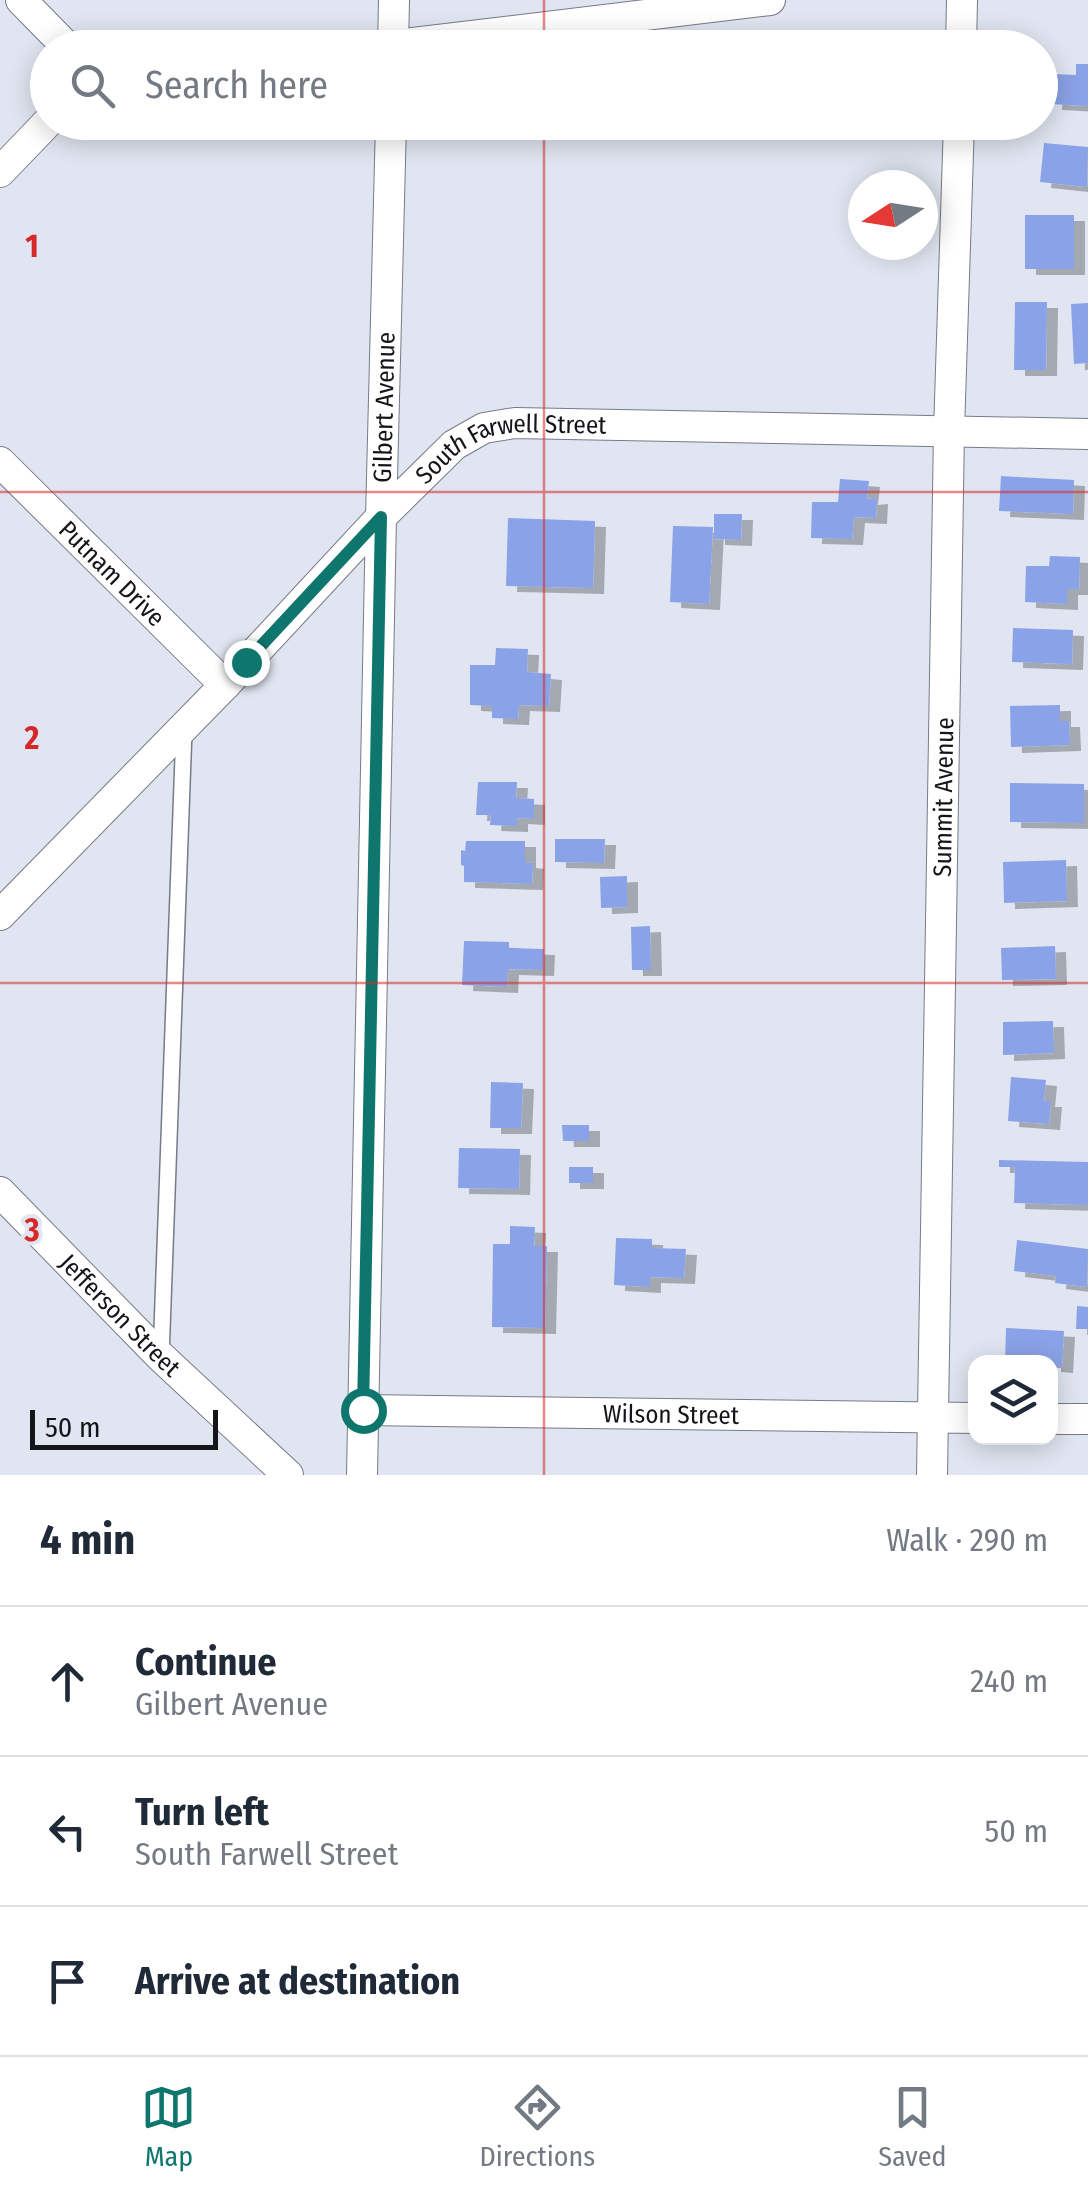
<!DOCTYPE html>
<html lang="en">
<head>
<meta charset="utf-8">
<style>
  :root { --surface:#fff; --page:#f2f2f3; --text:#1f2937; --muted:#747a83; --line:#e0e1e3; --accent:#0f766e }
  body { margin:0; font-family:"Fira Sans Condensed",sans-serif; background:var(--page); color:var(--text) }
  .controls { position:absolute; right:30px; bottom:30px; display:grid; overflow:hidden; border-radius:20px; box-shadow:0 5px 25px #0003 }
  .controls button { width:90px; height:90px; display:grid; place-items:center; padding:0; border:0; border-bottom:2px solid var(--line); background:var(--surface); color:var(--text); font:50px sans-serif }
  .compass { position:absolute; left:848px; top:170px; width:90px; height:90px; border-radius:50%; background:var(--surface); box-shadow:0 5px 25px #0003; rotate:258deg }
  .scale { position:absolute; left:30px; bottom:25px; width:188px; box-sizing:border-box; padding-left:10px; border:5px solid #131519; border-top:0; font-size:28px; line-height:35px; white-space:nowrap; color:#131519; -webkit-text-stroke:8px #e0e5f1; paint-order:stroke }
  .stop { position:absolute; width:30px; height:30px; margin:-22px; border:8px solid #0f766e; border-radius:50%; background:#fff }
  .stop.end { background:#0f766e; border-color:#fff; box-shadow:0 2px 10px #0008 }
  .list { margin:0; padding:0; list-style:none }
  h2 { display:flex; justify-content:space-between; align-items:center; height:130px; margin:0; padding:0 40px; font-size:42px }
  h2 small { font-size:32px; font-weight:400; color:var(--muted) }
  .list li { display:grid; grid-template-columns:65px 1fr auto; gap:30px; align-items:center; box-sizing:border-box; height:150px; padding:0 40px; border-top:2px solid var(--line) }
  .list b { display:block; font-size:38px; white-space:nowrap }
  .list p { margin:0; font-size:32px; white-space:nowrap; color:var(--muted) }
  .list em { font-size:32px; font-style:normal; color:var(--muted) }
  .icon { flex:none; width:55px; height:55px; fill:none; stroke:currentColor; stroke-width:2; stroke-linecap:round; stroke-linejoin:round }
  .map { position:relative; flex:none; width:1088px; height:1475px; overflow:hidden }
  .search { position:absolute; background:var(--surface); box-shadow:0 5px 25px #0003; left:30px; right:30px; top:30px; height:110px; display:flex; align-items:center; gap:25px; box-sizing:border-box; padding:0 35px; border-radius:55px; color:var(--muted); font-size:38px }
  .sheet { height:580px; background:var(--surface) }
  nav { display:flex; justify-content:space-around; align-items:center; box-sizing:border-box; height:140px; border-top:2px solid var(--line); background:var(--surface); font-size:28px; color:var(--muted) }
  nav a { display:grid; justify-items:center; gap:5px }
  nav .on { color:var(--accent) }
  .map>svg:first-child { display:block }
</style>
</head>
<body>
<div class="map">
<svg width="1088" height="1475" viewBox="0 0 1088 1475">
  <defs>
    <filter id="shadow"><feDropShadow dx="11" dy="6" stdDeviation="0" flood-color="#0004"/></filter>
  </defs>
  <rect width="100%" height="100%" fill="#e0e5f1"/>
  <!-- building -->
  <path fill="#8aa2e7" filter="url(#shadow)" d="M1076,64H1088V106L1051,104L1053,74L1076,75Z
    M1044,143L1088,147L1087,187L1040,182Z
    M1025,215H1074V269H1025Z
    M1015,302H1047L1046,370H1014Z
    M1088,303V363L1074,364L1071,304Z
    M1001,476L1074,480L1073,514L999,511Z
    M840,479L869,481L867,499L877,498L876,518L854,517L852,539L811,538L812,502H838Z
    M714,514H742L741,540L714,539Z
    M508,518L595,521L593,588L506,586Z
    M673,526L713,527L709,604L670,602Z
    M1050,556L1080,557L1079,589H1067V604L1025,602L1026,566H1049Z
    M1013,628L1073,630L1072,664L1012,662Z
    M496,648L528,649L527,672L551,674L549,706L519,705L518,719L492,718V706L470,705V665H495Z
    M1060,705V721H1069L1070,745L1011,747L1010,706Z
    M478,782H517L516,798L534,799V819L517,818V826L490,825L491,815H476Z
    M1010,783L1084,784V823L1010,822Z
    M555,839H605L604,863L555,862Z
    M466,841H525V862L533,863L532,884L464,882V866L461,865V850L465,851Z
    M1066,860L1067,901L1004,903L1003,862Z
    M627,876V907L601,908L600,877Z
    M650,926L651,970H632L631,927Z
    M464,941L509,942V948L544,949L543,970L508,969L507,987L462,985Z
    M1055,946L1056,979L1002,980L1001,948Z
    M1053,1021L1054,1053L1003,1055V1022Z
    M1011,1077L1046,1080L1044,1101H1051L1049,1124L1008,1121Z
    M491,1082L523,1083L521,1128H490Z
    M562,1125H589V1141H563Z
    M459,1148L520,1149L519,1189L458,1188Z
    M999,1160L1088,1162V1205L1014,1203L1015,1167H999Z
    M569,1167H593V1183H569Z
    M510,1226L535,1227L534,1246H547L545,1328L492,1327L493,1244H510Z
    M616,1238L652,1239V1248L686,1249L684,1278L650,1277V1287L614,1285Z
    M1017,1240L1088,1249L1087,1287L1055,1283L1056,1276L1014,1271Z
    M1077,1306L1088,1307V1329H1076Z
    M1006,1328L1064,1331L1062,1367L1050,1366V1362H1005Z"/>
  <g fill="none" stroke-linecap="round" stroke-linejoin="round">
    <defs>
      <path id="lane" d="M161,1357L184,730"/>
      <g id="street">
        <path d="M21,0L68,48"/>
        <path d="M371,48L770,0"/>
        <path d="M393,48L394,0"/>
        <path d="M961,48L962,0"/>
        <path d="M0,172L48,122"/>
        <path id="s1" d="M0,462L225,685"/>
        <path id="s2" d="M0,915L225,685L381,517L454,445L484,428L515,423L1088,434"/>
        <path id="s3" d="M0,1192L161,1357L288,1475"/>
        <path id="s4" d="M363,1410L976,1418"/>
        <path d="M1050,1419H1088"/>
        <path id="s5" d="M362,1475L381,517L391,122"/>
        <path id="s6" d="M932,1475L949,431L959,122"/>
      </g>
    </defs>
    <!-- lane casing -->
    <use href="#lane" stroke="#777b87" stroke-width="18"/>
    <!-- street casing -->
    <use href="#street" stroke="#777b87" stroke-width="32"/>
    <!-- lane -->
    <use href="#lane" stroke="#fff" stroke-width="15"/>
    <!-- street -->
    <use href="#street" stroke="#fff" stroke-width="30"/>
  </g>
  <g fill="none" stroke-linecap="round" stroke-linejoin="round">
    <!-- route -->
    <path stroke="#0f766e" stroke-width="12" d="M246,662L381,517L363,1410"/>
  </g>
  <!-- grid -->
  <path fill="none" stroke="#d62828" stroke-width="2.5" stroke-opacity="0.55" d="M544,0V48M544,122V1475M0,492H1088M0,983H1088"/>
  <g text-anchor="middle" stroke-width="8" stroke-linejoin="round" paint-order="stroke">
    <!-- street labels -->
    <g font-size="25" fill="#131519" stroke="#e0e5f1">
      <text dy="9" stroke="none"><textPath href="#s5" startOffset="1068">Gilbert Avenue</textPath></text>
      <text dy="9" stroke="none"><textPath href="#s2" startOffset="708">South Farwell Street</textPath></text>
      <text dy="9" stroke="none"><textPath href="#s1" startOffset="158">Putnam Drive</textPath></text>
      <text dy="9" stroke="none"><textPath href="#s6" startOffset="678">Summit Avenue</textPath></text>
      <text dy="9" stroke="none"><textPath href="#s3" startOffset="172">Jefferson Street</textPath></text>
      <text dy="9" stroke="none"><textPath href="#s4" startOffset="308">Wilson Street</textPath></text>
    </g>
  </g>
  <g font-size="32" text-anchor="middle" font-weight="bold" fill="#d62828" stroke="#e0e5f1" stroke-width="8" stroke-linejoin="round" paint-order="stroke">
    <text x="32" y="257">1</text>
    <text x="32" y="749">2</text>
    <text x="32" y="1241">3</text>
  </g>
</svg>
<div class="controls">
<button><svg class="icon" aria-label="layers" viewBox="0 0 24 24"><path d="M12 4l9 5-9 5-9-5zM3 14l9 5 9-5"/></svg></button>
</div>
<svg class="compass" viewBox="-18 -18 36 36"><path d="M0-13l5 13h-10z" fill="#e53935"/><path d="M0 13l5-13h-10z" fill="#747a83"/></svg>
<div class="scale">50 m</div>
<div class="stop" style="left:363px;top:1410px"></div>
<div class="stop end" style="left:246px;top:662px"></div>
<div class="search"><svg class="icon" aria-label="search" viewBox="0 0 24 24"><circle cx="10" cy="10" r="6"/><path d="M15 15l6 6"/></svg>Search here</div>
</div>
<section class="sheet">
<h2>4 min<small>Walk · 290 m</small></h2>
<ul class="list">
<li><svg class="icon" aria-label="ahead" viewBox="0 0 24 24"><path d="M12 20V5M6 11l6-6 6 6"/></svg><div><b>Continue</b><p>Gilbert Avenue</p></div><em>240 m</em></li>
<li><svg class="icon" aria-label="left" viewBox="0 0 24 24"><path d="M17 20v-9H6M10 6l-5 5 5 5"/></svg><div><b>Turn left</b><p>South Farwell Street</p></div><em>50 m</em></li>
<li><svg class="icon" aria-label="arrive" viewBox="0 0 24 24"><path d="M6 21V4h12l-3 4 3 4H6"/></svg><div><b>Arrive at destination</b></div></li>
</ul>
</section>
<nav>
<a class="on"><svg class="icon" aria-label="map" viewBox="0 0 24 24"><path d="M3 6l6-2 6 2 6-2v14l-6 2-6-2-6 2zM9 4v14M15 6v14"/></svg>Map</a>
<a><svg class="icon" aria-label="directions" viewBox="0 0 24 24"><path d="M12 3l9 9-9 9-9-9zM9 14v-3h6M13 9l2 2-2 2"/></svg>Directions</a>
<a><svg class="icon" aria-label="saved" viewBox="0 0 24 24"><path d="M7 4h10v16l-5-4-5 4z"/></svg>Saved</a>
</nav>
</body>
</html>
